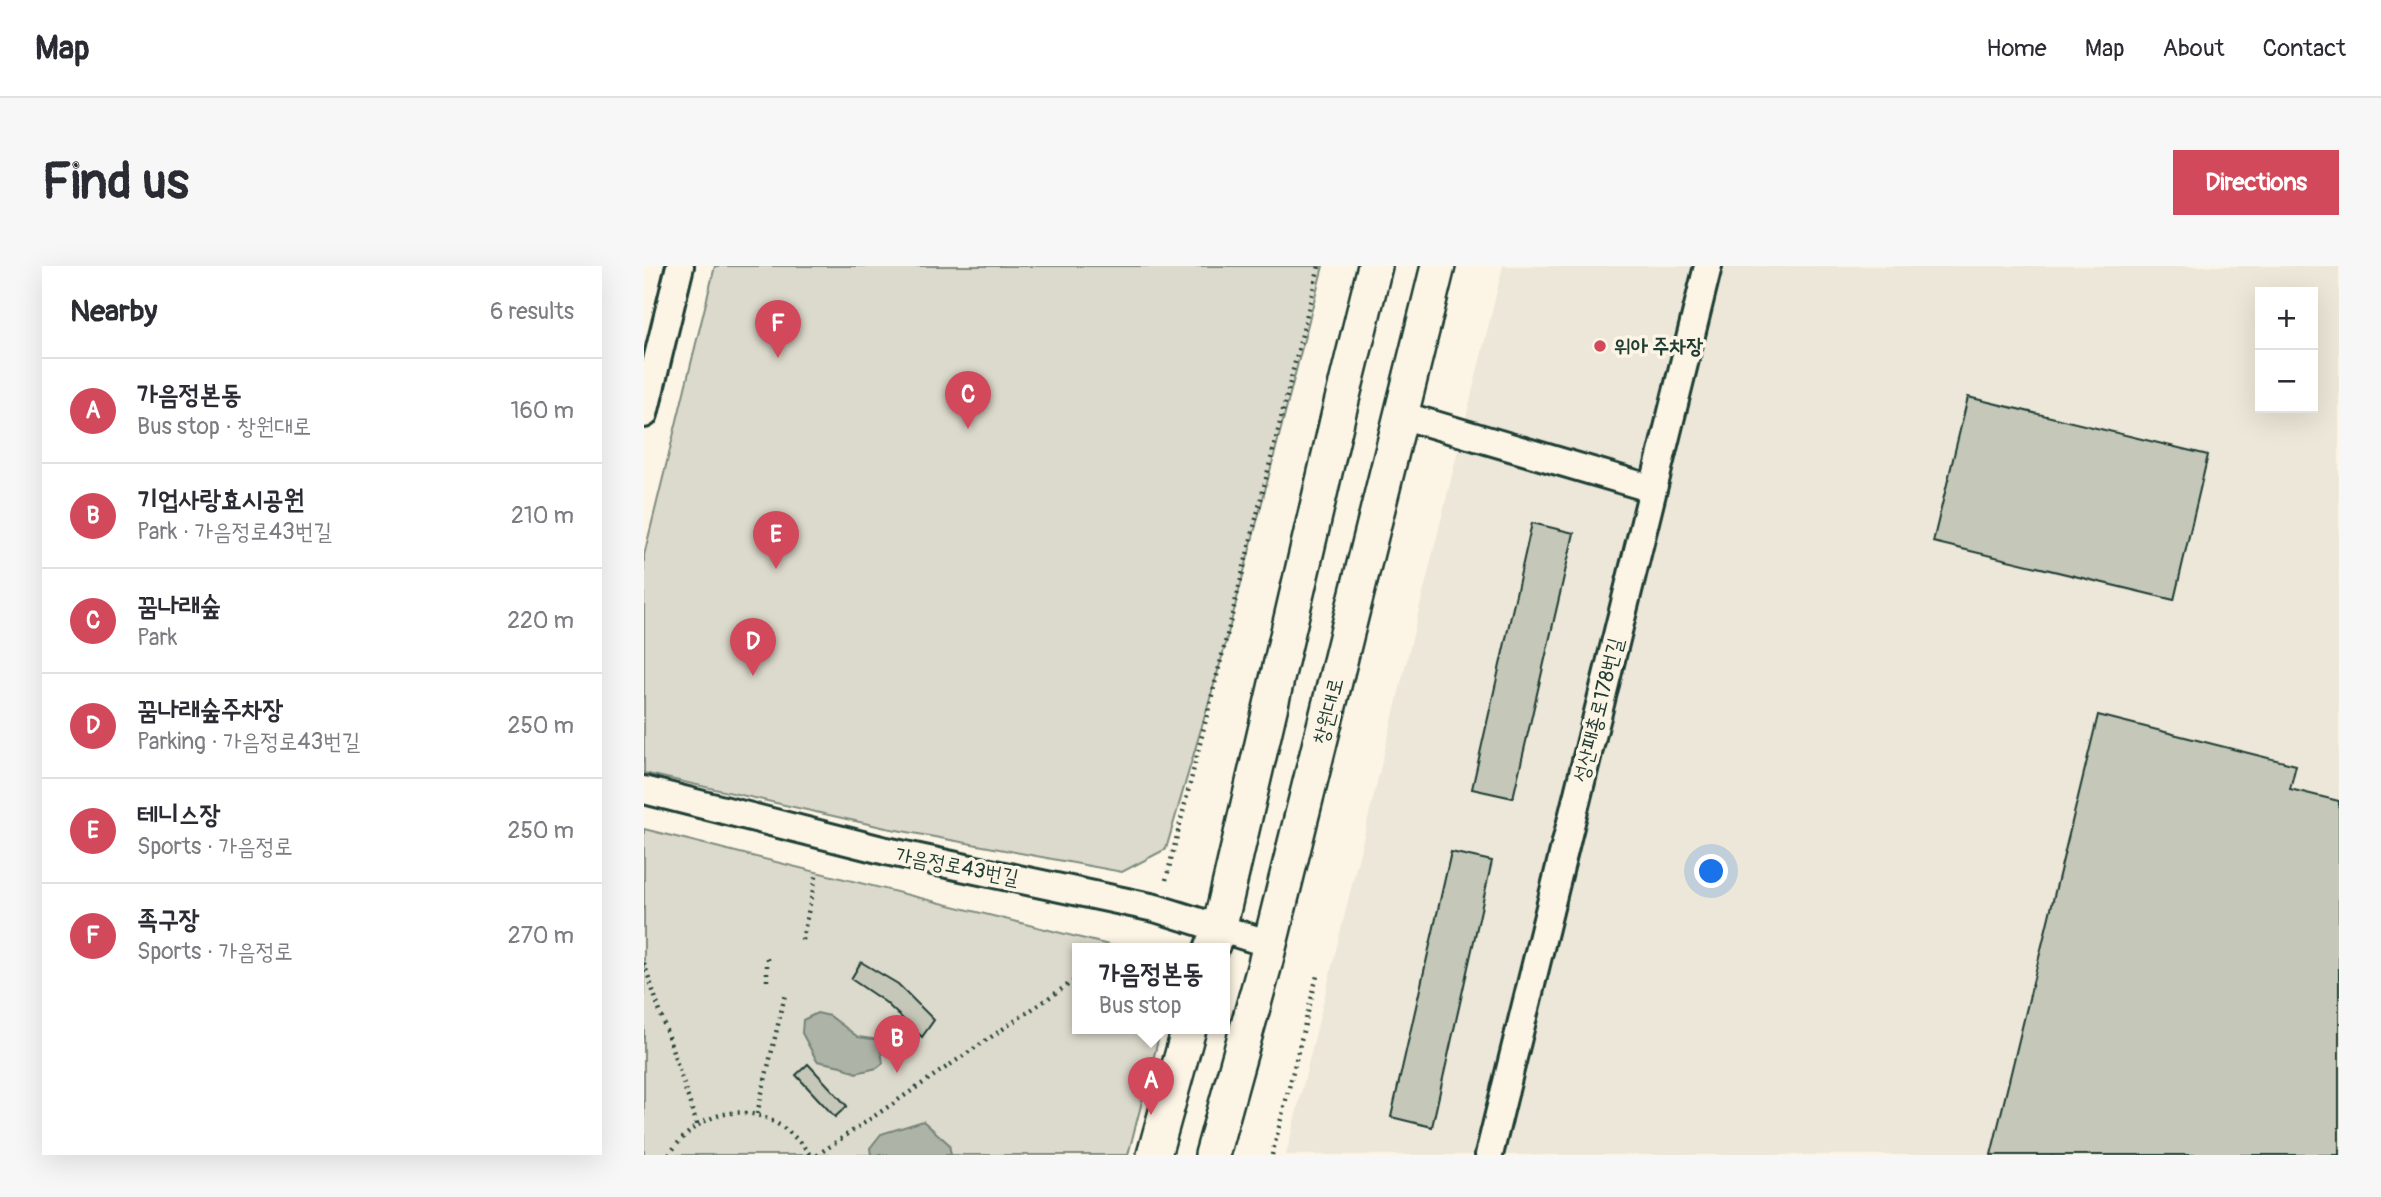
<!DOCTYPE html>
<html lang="en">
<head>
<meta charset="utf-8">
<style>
  :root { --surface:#fff; --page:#f7f7f7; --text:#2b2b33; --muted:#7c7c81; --line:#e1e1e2; --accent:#d1495b }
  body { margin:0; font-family:Pangolin,"Poor Story",sans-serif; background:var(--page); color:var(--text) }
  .controls { position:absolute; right:21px; top:21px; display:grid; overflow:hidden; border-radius:0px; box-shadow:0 7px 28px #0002 }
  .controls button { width:63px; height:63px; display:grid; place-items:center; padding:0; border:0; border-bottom:2px solid var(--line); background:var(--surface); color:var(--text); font:35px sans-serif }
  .you { position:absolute; left:1068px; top:606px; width:24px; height:24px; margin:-18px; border:5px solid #fff; border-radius:50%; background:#1a73e8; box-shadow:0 0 0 10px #1a73e833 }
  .badge { display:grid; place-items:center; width:46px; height:46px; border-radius:50%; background:var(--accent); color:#fff; font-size:23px; font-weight:700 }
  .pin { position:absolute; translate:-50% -58px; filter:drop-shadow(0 2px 4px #0008) }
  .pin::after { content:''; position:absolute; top:37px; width:24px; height:21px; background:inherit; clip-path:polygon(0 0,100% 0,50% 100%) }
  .popup { position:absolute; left:428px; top:677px; width:158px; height:91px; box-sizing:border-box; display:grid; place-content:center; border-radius:0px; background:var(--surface); filter:drop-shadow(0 2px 5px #0005); font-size:23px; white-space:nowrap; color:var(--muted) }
  .popup b { font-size:26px; color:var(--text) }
  .popup::after { content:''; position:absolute; left:50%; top:100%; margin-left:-14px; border:14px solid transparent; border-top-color:var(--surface) }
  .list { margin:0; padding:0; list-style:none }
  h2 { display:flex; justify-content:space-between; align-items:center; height:91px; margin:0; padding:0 28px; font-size:30px }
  h2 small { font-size:23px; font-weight:400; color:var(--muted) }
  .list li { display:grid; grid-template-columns:46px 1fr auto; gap:21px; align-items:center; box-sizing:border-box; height:105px; padding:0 28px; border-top:2px solid var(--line) }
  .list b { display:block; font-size:26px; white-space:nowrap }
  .list p { margin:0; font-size:23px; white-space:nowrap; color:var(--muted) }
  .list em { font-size:23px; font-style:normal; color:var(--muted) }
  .map { position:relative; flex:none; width:1695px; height:889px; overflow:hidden; border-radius:0px }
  header { display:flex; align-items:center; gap:42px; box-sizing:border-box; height:98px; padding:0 35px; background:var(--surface); border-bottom:2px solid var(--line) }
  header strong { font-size:33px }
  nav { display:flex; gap:38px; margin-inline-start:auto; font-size:24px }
  .intro { display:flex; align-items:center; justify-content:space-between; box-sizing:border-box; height:168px; padding:0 42px }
  h1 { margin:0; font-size:49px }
  .button { padding:18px 32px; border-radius:0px; background:var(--accent); color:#fff; font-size:24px; font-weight:700 }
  main { display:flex; gap:42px; padding:0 42px }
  aside { flex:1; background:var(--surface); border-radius:0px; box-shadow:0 7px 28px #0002 }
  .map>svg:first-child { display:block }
</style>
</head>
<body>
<header>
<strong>Map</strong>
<nav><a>Home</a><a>Map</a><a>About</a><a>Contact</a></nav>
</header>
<div class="intro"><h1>Find us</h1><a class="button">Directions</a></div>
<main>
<aside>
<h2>Nearby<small>6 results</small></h2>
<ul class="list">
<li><span class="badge">A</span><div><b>가음정본동</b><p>Bus stop · 창원대로</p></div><em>160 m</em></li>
<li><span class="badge">B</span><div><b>기업사랑효시공원</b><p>Park · 가음정로43번길</p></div><em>210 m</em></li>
<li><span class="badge">C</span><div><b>꿈나래숲</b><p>Park</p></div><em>220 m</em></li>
<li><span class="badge">D</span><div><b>꿈나래숲주차장</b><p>Parking · 가음정로43번길</p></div><em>250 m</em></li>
<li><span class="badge">E</span><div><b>테니스장</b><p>Sports · 가음정로</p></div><em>250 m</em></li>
<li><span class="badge">F</span><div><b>족구장</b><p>Sports · 가음정로</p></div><em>270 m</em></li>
</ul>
</aside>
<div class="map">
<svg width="1695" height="889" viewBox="0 0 1695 889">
  <rect width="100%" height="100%" fill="#fcf5e5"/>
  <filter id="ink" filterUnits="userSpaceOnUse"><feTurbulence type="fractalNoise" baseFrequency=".0143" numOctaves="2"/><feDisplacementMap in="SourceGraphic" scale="14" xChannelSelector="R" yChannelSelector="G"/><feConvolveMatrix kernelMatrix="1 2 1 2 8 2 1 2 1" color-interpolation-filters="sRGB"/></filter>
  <g filter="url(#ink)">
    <!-- built -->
    <path fill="#ece7d8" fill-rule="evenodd" d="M859,0H1695V889H642ZM1616,26H1669V142H1616Z"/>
    <!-- green -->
    <path fill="#dcdacc" stroke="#7e8c80" stroke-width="2" d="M71,0H679L578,391L522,583L478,606L242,562L0,507V289Z
      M0,563L481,683H434V763H517L484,889H0Z"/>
    <!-- water -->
    <path fill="#aeb3a7" stroke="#758479" stroke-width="2" d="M173,747L186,750L214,771L235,774L239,797L233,802L212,807L197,800L173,795L158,767L159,754Z
      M279,855L305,878L307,889H227L226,882L237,868Z"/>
    <!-- building -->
    <path fill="#c5c7b9" stroke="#1f3d34" stroke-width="2" d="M1324,131L1564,189L1530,334L1289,276Z
      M888,257L930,267L869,532L828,523Z
      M1454,449L1652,499L1646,523L1695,535V889H1347Z
      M807,586L848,595L788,861L747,851Z
      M217,696L254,718L290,754L278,771L241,736L207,713Z
      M164,798L203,840L191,851L152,809Z"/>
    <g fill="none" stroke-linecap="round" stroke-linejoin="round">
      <defs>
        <path id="minor" d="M0,148L36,0
          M757,149L1009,223
          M0,524L242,585L511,642L626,678
          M845,889L1064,0"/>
        <path id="major" d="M567,683L575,663L695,146L731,0
          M510,889L545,763
          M568,889L621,698L794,0"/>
      </defs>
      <!-- minor casing -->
      <use href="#minor" stroke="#1f3d34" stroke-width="32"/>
      <!-- major casing -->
      <use href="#major" stroke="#1f3d34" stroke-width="38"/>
      <!-- path -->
      <path stroke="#1f3d34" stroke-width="4.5" stroke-dasharray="2 5" stroke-linecap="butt" d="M522,614L675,0
        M158,674L173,606
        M477,683L478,682
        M123,692V715
        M0,697L53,859
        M113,848L141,729
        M25,889C64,831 127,834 166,889
        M173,889L434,712
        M628,889L673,710"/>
      <!-- minor -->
      <use href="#minor" stroke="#fcf5e5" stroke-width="26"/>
      <!-- major -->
      <use href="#major" stroke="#fcf5e5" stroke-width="33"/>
    </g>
  </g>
  <!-- markers -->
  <circle fill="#d1495b" stroke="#fcf5e5" stroke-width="2.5" cx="956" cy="80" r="7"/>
  <g text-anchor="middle" stroke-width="7" stroke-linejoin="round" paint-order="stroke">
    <!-- poi labels -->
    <g font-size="21" font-weight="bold" fill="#1f3d34" stroke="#fcf5e5" text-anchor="start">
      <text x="970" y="87">위아 주차장</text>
    </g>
    <!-- street labels -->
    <g font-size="21" fill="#1f3d34" stroke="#fcf5e5">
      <text transform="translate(954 444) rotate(-76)" y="7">성산패총로178번길</text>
      <text transform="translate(684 445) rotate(-76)" y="7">창원대로</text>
      <text transform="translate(313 600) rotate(11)" y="7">가음정로43번길</text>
    </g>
  </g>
</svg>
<div class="controls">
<button>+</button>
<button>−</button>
</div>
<div class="you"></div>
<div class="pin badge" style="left:507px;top:849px">A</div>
<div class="popup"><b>가음정본동</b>Bus stop</div>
<div class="pin badge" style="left:253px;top:807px">B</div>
<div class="pin badge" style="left:324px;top:163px">C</div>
<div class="pin badge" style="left:109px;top:410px">D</div>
<div class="pin badge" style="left:132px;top:303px">E</div>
<div class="pin badge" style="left:134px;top:92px">F</div>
</div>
</main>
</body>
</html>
